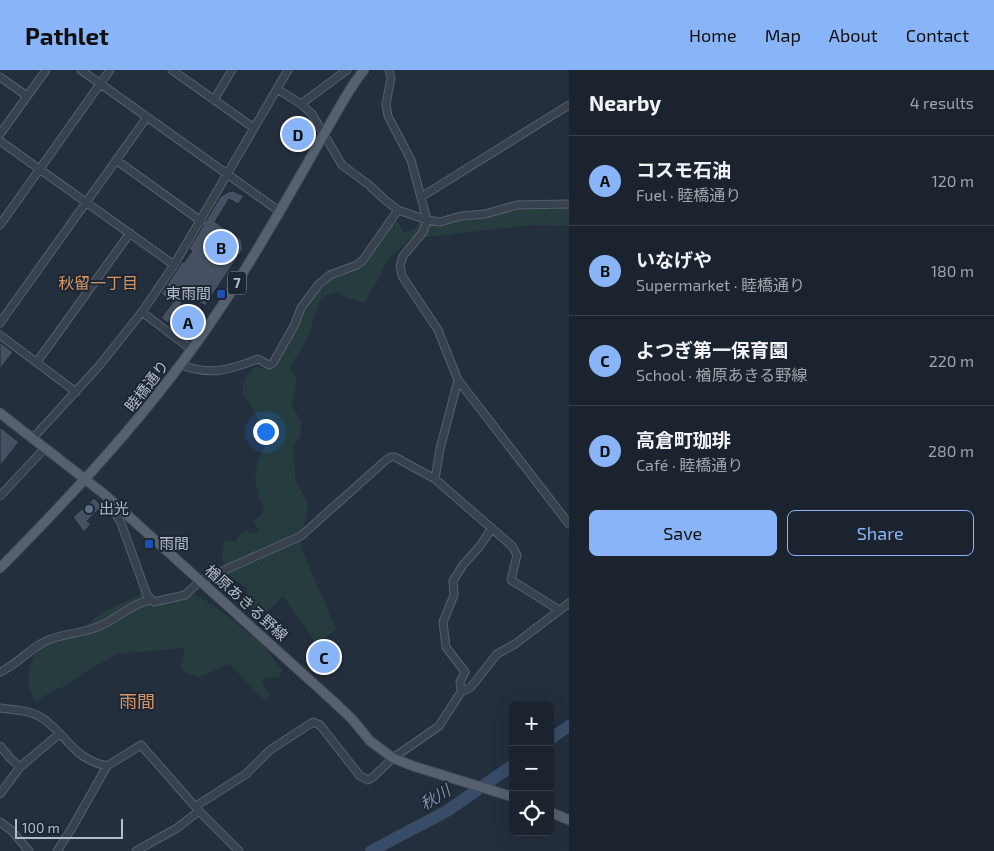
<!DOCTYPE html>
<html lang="en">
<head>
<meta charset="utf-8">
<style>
  :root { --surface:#1b232e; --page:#282f3a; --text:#f1f3f6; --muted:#a0a4aa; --line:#39404a; --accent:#8ab4f8 }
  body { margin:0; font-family:"Exo 2","Noto Sans JP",sans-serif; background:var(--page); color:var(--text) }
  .controls { position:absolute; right:15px; bottom:15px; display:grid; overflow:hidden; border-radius:8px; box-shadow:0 5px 20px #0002 }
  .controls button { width:45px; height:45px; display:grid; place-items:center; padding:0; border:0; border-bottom:1px solid var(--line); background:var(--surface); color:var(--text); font:25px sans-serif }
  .scale { position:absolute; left:15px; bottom:12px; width:108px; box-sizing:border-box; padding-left:5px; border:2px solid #b4bcc9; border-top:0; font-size:14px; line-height:18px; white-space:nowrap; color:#b4bcc9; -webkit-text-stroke:4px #1d2633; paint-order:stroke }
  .you { position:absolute; left:265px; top:361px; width:18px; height:18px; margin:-12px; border:4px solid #fff; border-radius:50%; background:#1a73e8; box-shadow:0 0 0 8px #1a73e833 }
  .badge { display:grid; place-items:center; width:32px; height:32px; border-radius:50%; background:var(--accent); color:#111; font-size:16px; font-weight:700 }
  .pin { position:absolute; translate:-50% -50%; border:2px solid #fff; box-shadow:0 1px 5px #0006 }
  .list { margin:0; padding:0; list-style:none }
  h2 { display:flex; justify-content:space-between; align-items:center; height:65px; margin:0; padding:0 20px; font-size:21px }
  h2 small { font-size:16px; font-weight:400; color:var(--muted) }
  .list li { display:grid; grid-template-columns:32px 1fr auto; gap:15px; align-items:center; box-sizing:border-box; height:90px; padding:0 20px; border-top:1px solid var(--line) }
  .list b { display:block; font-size:19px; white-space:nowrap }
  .list p { margin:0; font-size:16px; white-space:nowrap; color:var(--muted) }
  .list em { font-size:16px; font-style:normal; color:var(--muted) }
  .actions { display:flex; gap:10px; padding:15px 20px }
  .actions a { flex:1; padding:11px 0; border:1px solid var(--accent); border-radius:8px; text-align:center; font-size:18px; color:var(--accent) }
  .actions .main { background:var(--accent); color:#111 }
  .icon { flex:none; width:28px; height:28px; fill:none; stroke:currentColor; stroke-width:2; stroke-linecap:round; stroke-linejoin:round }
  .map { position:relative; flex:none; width:569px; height:781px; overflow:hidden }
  header { display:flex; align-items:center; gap:30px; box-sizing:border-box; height:70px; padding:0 25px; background:var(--accent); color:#111 }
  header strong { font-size:24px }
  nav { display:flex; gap:28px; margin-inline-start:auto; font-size:18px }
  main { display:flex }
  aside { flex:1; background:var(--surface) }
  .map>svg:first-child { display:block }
</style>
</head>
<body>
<header>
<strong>Pathlet</strong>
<nav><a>Home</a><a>Map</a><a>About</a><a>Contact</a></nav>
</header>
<main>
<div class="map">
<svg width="569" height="781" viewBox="0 0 569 781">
  <rect width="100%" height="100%" fill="#242f3e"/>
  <!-- green -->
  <path fill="#263c3f" d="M569,138V156L533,155L410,169L388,190L365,233L345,227L338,222C314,225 317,245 309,263C305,275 296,286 290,297L297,310L292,336L301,353L300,367L293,376L296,411L308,433L301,477L336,559L317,575L283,526L258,551L248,538L247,518L228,506C224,494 218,482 226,470L236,472L238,466L246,461L254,464L259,462L253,451L261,445L264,439C257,422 252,408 259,390C261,384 266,375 265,368C264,355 249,335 243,323C241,312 248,303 256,296L267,300L291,269L303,241L325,209C336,207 357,200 365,191C376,178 382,160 398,151L403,163L414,159L419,153H451L516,139Z
    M140,523L151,524L162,534L178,531L194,524L217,538L261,573L283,601L278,607L265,608L262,612L270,626L264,631L230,594L199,607L186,603L180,596L182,592L185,578L117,584L90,599L70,613L49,623L36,632C20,611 32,592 41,570L82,558L103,542L139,525Z"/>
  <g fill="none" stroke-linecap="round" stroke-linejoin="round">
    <!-- river -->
    <path stroke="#394c67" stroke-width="12" d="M550,669L569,656
      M371,781L447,741L513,695"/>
  </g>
  <!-- building -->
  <path fill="#455162" stroke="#1f2835" d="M296,50L313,60L302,78L294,75L293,77L288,73L290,70L286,68Z
    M233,121L244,126L238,134L229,129L215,152L241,169L243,179L205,236L188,225L180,235L199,248L193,257L175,244L168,253L161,248L173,232L161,224L182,192H184L192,181L189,179L220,127L228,122Z
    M0,272L13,282L0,299Z
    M0,357L19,372L0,396Z
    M94,428L102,436L87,451L91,454L84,462L73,447Z"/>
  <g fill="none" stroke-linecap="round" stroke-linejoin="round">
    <defs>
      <path id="minor" d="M81,0L279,141
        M172,0L254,58
        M389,0L391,8L386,34L388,46L411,90L427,150L423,162L403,186L400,196L402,206L438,260L458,310L569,454
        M0,7L27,26
        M277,19L301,34L312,44L342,95L369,115L385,130L398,140L427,150L440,152L461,146L485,144L517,135L569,134
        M214,30L232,0
        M301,34L347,0
        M0,64L46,0
        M0,71L174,195
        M116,90L201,151
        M421,127L569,35
        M0,155L110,0
        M142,242L192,280
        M0,253L147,47
        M0,265L76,322
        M37,292L130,163
        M181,295C212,306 229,300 258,289L269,295L273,293L294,256L301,238L319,214L330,205L357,195L363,190L398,140
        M33,368L99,296L142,242L174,195L288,0
        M435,409L440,379L458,310
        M0,426L45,378
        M107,429L121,453L147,525L154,532L185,525L200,511L301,466L386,390L391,387H395L435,409L512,476L517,485L511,510L559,540
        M0,602C17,595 28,580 44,572C61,563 82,564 100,556C118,548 131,534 150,530
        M461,622L471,617L497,584L515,574L569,533
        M0,638C15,640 32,640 45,650C70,669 74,689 107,696
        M0,676L10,688L20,697L59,664
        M0,724L20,697
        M196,736L246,704L270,680L313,652L320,655L360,706L368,710L373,707L393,688L439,656L461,622L460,612L465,602L446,577L443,552L454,525L453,511L463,495L480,476L492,458
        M199,741L239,781
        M0,752L11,760L29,781
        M57,781L72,758L107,696L141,675L199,741L177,758L136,781"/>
      <path id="major" d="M0,343L104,424L333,631L353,650L370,671L393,688L413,696L513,727
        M0,498C86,411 169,321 234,217C266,167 295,115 324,64C337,43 348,19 364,0
        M550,742L569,750"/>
    </defs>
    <!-- minor casing -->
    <use href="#minor" stroke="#565f6c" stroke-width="9"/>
    <!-- major casing -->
    <use href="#major" stroke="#414a57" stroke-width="11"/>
    <!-- minor -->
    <use href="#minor" stroke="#38414e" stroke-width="7"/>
    <!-- major -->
    <use href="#major" stroke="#56606e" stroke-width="9"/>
  </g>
  <!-- markers -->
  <g fill="#1a4fb4" stroke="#1d2633" stroke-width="2">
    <rect x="216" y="219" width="10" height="10" rx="2.5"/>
    <rect x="144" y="469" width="10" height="10" rx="2.5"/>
  </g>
  <circle fill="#5c6f8a" stroke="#1d2633" stroke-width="2" cx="89" cy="439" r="5"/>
  <g text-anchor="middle" stroke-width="4" stroke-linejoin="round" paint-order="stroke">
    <!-- shield labels -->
    <rect fill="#1d2633" stroke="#878f9c" stroke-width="1" x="228" y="201.5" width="18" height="23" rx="4"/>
    <g font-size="14" font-weight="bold" fill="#b4bcc9">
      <text x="237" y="218">7</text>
    </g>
    <!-- poi labels -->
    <g font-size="15" fill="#b4bcc9" stroke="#1d2633" text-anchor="start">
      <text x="211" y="229" text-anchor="end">東雨間</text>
      <text x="99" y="444">出光</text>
      <text x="159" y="479">雨間</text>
    </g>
    <!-- street labels -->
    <g font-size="15" fill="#b4bcc9" stroke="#1d2633">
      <text transform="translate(147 316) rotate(-52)" y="5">睦橋通り</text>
      <text transform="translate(246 533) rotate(42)" y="5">楢原あきる野線</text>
    </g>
    <!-- neighbourhood labels -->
    <g font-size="16" fill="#d59563" stroke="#1d2633">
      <text x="98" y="219">秋留一丁目</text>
    </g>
    <!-- water labels -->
    <g font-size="16" font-style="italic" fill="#7c92b1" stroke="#1d2633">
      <text transform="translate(435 727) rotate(-31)" y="6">秋川</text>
    </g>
    <!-- quarter labels -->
    <g font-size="18" fill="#d59563" stroke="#1d2633">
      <text x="137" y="638">雨間</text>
    </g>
  </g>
</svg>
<div class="controls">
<button>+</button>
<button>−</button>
<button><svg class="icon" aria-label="locate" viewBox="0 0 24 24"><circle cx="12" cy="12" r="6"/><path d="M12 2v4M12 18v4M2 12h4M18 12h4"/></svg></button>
</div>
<div class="scale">100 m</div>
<div class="you"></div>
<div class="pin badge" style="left:188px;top:252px">A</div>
<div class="pin badge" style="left:221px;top:177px">B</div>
<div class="pin badge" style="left:324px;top:587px">C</div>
<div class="pin badge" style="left:298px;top:64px">D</div>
</div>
<aside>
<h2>Nearby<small>4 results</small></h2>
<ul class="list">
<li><span class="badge">A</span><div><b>コスモ石油</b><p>Fuel · 睦橋通り</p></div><em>120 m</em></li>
<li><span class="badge">B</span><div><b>いなげや</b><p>Supermarket · 睦橋通り</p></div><em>180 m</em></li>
<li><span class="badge">C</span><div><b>よつぎ第一保育園</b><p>School · 楢原あきる野線</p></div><em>220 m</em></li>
<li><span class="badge">D</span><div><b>高倉町珈琲</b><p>Café · 睦橋通り</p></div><em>280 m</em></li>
</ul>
<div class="actions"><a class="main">Save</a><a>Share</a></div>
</aside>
</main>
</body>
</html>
